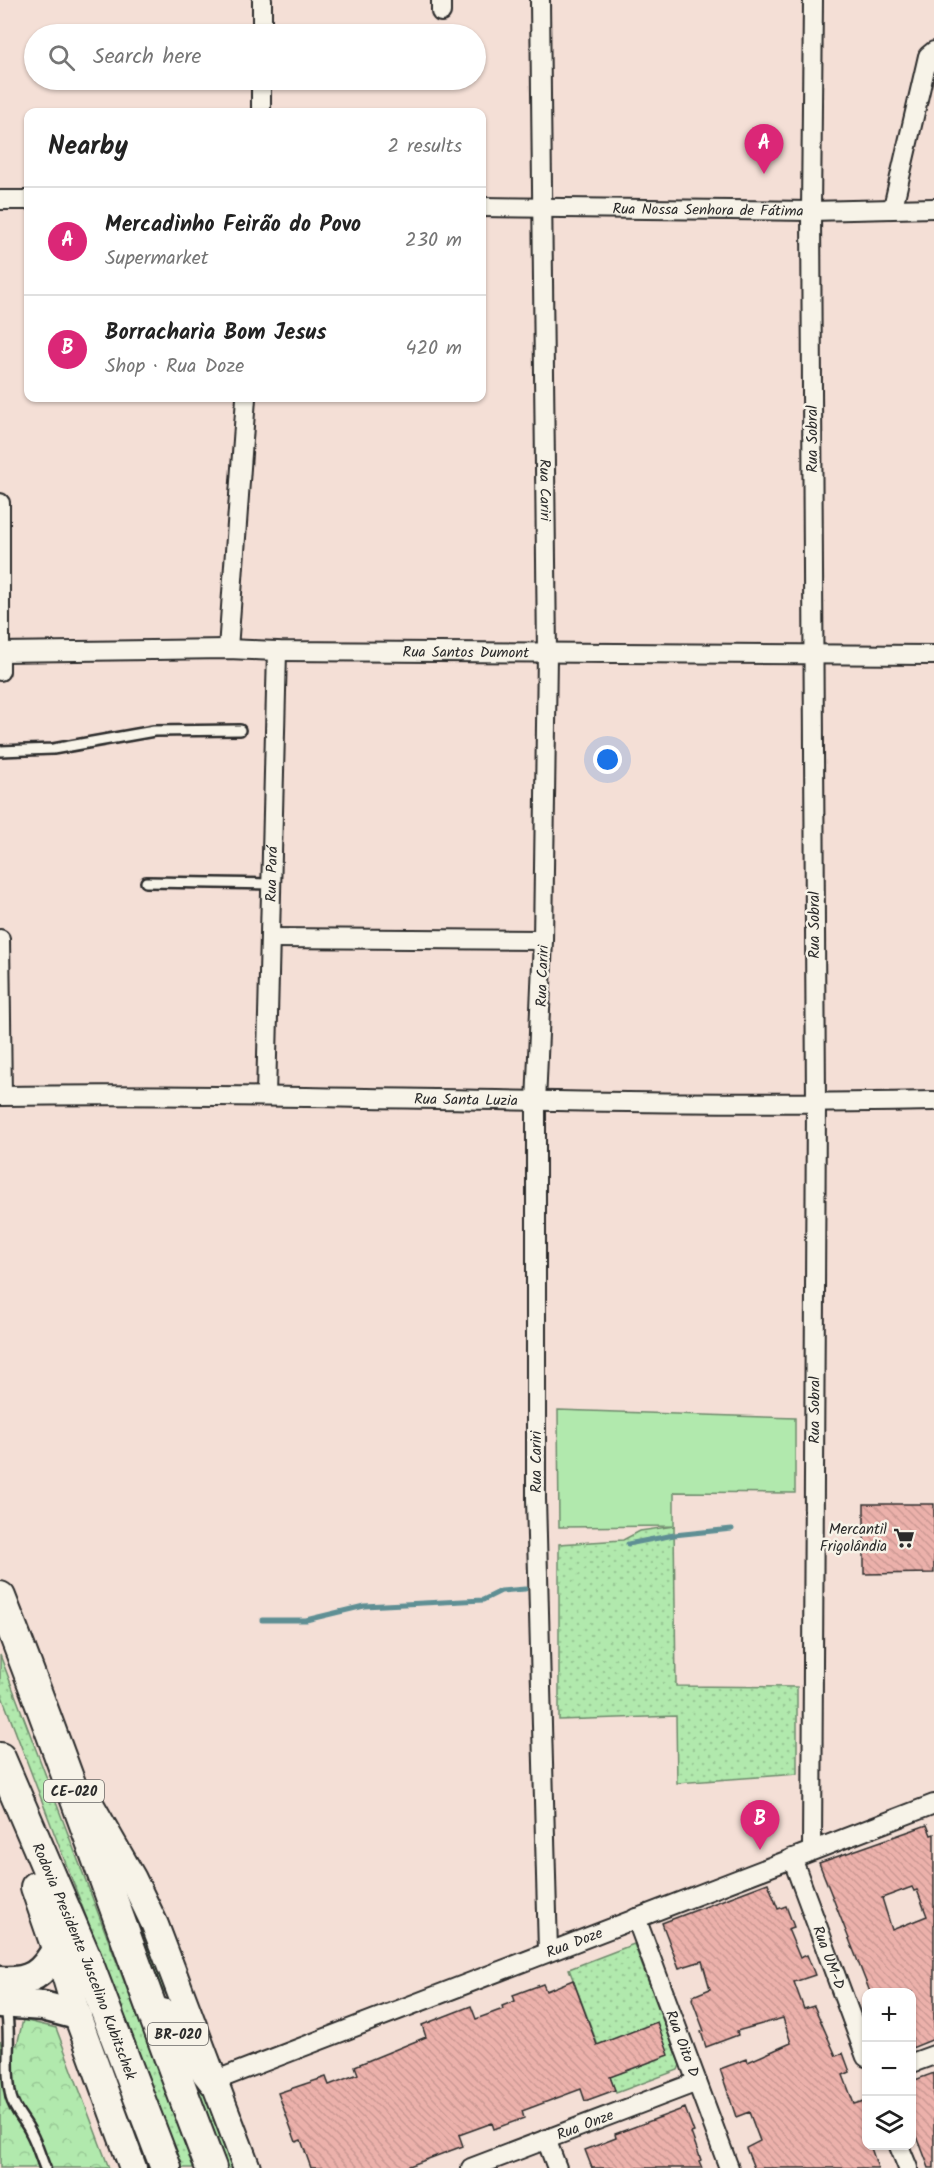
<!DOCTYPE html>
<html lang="en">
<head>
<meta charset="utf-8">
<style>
  :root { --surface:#fff; --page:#f6f6f6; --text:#222; --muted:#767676; --line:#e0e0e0; --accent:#db2777 }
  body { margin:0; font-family:Kalam,sans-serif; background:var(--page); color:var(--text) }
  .controls { position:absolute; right:18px; bottom:18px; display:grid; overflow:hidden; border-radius:12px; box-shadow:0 2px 4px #0004 }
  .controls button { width:54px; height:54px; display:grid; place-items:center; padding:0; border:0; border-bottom:2px solid var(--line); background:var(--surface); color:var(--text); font:30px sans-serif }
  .you { position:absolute; left:608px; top:760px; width:21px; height:21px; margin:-15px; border:4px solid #fff; border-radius:50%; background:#1a73e8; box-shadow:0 0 0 9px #1a73e833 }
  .badge { display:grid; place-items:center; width:39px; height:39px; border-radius:50%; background:var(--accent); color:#fff; font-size:20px; font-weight:700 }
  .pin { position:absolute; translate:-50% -50px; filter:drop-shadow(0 2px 3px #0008) }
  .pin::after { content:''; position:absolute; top:32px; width:21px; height:18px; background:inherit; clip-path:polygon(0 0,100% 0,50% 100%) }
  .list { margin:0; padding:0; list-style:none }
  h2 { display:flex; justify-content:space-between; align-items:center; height:78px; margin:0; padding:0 24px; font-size:26px }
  h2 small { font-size:20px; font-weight:400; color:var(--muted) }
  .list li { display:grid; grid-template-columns:39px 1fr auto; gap:18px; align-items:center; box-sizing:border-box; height:108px; padding:0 24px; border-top:2px solid var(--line) }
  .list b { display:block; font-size:22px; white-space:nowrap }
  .list p { margin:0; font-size:20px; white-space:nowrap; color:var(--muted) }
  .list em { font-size:20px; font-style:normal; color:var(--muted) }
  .icon { flex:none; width:33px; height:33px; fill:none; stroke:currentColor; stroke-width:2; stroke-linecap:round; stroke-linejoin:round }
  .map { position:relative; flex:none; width:934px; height:2168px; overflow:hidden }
  .search { position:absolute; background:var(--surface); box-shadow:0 2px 4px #0004; left:24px; top:24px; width:462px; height:66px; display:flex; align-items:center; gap:15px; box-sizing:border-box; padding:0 21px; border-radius:33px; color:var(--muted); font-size:22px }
  .panel { position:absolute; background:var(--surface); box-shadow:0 2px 4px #0004; left:24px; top:108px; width:462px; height:294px; border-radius:12px }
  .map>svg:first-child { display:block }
</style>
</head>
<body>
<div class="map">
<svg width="934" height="2168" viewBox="0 0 934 2168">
  <defs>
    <pattern id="grass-dots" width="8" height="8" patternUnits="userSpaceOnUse" patternTransform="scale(1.5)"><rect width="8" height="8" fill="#b1e9ad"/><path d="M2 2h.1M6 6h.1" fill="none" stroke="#98c895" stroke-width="1.8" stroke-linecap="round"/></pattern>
    <pattern id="forest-crowns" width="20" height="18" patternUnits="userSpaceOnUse" patternTransform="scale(1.5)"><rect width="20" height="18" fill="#b1e9ad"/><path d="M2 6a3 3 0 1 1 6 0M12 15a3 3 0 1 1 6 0" fill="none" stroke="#98c895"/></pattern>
    <pattern id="building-back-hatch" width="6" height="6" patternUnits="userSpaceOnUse" patternTransform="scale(1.5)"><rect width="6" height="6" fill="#ecb1ab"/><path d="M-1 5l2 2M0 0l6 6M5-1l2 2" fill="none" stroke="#cb9893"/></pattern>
  </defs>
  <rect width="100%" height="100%" fill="#f4dfd6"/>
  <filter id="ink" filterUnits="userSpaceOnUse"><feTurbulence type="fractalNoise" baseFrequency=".0167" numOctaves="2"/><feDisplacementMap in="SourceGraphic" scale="12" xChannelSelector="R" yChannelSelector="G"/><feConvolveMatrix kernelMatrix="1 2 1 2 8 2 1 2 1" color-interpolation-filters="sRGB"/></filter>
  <g filter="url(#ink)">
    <!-- grass -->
    <path fill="url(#grass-dots)" stroke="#6e8a6c" stroke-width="1.5" d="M674,1526L676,1686L797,1687V1774L677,1783L676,1716L559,1720V1544L623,1540L640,1531Z
      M0,1655L195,2168H182L0,1691Z
      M113,1865L133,1893L176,2007C147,1977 128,1906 113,1865Z
      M634,1944L680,2065L678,2070L616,2093L569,1969Z
      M97,2036L150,2168H141Z
      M186,2062L196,2069L237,2168H227Z"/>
    <!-- forest -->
    <path fill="url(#forest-crowns)" stroke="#6e8a6c" stroke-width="1.5" d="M23,2020L56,2028L109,2168H0V2041L2,2045H17Z"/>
    <!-- garden -->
    <path fill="#b1e9ad" stroke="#6e8a6c" stroke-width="1.5" d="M558,1410L795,1418V1493L674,1492V1526L559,1527Z"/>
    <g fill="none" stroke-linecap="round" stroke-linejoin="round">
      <!-- stream -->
      <path stroke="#5f8f94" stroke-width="5" d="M628,1544L674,1535L732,1529
        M262,1620H306L364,1606L483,1600L501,1591L525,1589"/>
    </g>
    <!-- building -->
    <path fill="url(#building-back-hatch)" stroke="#2b2b2b" stroke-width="1.5" fill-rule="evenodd" d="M864,1504H934V1573L864,1574Z
      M927,1825L931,1835L934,1834V2039L912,2048V1992H870L819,1863ZM912,1887L914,1891L917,1890L927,1916L892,1930L882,1898Z
      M768,1883L778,1909L786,1906L794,1927L788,1929L800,1958L807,1955L815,1975L794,1982L804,2009L814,2006L836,2056L843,2053L850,2072L843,2075L854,2104L867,2100V2145H870L878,2168H754L746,2148L760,2141L749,2112L736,2117L720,2069L747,2059L748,2062L791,2043L783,2018L737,2031L738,2035L706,2047L701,2032L704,2031L692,1999L693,1996L710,1989L702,1961L679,1968L662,1923Z
      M573,1980L597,2045L657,2022L669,2055L610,2077L615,2090L585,2101L581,2089L522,2111L524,2118L494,2129L492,2123L459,2135L463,2146L404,2168H311L301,2140L296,2142L278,2093L326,2077L329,2085L358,2074L355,2066L426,2037L422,2025L471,2006L476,2019L503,2009L502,2006L515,2001L513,1995L543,1984L546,1991Z
      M934,2073V2168H929L912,2123V2081Z
      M685,2108L694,2132L691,2133L701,2160L699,2161L702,2168H592L585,2150L616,2138L615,2134Z"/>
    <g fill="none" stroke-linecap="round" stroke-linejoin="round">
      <defs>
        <path id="service" d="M0,751L53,749L154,731L240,730
          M146,882L271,884
          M6,2008C12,2038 4,2068 11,2097C15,2112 25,2120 31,2133C37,2144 40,2156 45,2168"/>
        <g id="minor">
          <path id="s1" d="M540,0L547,654L543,940L536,1103V1499L548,1951"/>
          <path d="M441,12V0"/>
          <path d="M262,34V0"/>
          <path d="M261,112V80"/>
          <path d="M0,200H28"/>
          <path id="s2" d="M482,207L811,211L934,208"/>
          <path d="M893,207L928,56L934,51"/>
          <path d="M0,503V671"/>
          <path d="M228,649L246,398"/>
          <path id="s3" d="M0,652L228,649L277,651L934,655"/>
          <path d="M270,938L543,940"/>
          <path d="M0,939L2,1096"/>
          <path id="s4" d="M0,1096C311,1092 623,1108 934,1101"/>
          <path id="s5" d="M266,1096L277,651"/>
          <path id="s6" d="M812,1850L816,1104L811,211L813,0"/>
          <path id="s7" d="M792,1858L866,2057"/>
          <path id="s8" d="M636,1918L729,2168"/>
          <path d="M912,2063L934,2055"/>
          <path id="s9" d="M214,2081L934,1804"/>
          <path d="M546,2139L557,2168"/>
          <path d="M899,2146L908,2168"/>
          <path id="s10" d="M471,2168L697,2082"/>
        </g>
        <path id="secondary" d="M85,1795L133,1879L155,1925L247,2168
          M57,1948L77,2015L133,2168"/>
        <path id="primary" d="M0,1981C31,1983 43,1974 57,1948
          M0,2003L43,2006L77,2015"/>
        <g id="trunk">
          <path d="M0,1597C74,1786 138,1978 211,2168"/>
          <path id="s11" d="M0,1758L85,1956L166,2168"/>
          <path d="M36,1887L57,1948"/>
          <path d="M162,2014L214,2081"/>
        </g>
      </defs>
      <!-- service casing -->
      <use href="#service" stroke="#2b2b2b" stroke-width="14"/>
      <!-- minor casing -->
      <use href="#minor" stroke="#2b2b2b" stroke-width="22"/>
      <!-- secondary casing -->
      <use href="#secondary" stroke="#2b2b2b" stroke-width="30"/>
      <!-- primary casing -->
      <use href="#primary" stroke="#2b2b2b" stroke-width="33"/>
      <!-- trunk casing -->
      <use href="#trunk" stroke="#2b2b2b" stroke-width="34"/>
      <!-- service -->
      <use href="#service" stroke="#f7f3e8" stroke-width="9"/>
      <!-- minor -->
      <use href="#minor" stroke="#f7f3e8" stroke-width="18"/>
      <!-- secondary -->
      <use href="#secondary" stroke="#f7f3e8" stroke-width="26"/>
      <!-- primary -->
      <use href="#primary" stroke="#f7f3e8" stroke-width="28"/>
      <!-- trunk -->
      <use href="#trunk" stroke="#f7f3e8" stroke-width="30"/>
    </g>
  </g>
  <!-- icons -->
  <defs>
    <symbol id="supermarket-bare" viewBox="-9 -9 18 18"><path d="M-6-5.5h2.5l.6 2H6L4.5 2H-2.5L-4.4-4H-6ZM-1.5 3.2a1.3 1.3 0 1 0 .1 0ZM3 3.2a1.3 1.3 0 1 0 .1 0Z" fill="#2b2b2b" stroke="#f7f3e8" stroke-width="2.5" paint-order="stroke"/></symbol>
  </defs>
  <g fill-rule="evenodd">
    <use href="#supermarket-bare" x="889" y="1523" width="30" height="30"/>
  </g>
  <g text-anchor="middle" stroke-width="5" stroke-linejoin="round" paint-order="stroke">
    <!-- shield labels -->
    <g fill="#f7f3e8" stroke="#686764" stroke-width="1.5">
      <rect x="44" y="1780" width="60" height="22" rx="4.5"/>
      <rect x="148" y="2023" width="60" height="22" rx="4.5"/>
    </g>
    <g font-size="14" font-weight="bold" fill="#2b2b2b">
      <text x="74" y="1796">CE-020</text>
      <text x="178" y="2039">BR-020</text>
    </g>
    <!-- street labels -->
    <g font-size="15" fill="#2b2b2b" stroke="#f7f3e8">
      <text dy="5" stroke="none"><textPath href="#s2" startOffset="226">Rua Nossa Senhora de Fátima</textPath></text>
      <text transform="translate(812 439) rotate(-90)" y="5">Rua Sobral</text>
      <text dy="5" stroke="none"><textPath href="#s1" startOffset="490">Rua Cariri</textPath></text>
      <text dy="5" stroke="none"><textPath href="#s3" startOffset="466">Rua Santos Dumont</textPath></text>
      <text dy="5" stroke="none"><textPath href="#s5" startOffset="222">Rua Pará</textPath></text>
      <text transform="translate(814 925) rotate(-90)" y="5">Rua Sobral</text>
      <text transform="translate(542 976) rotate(-88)" y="5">Rua Cariri</text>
      <text dy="5" stroke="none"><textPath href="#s4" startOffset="466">Rua Santa Luzia</textPath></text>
      <text dy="5" stroke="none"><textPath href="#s6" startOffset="440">Rua Sobral</textPath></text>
      <text transform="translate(536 1462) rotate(-90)" y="5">Rua Cariri</text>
      <text dy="5" stroke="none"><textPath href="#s9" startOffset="386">Rua Doze</textPath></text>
      <text dy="5" stroke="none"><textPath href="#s7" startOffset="106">Rua UM-D</textPath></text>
      <text dy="5" stroke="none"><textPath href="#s11" startOffset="220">Rodovia Presidente Juscelino Kubitschek</textPath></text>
      <text dy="5" stroke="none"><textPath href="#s8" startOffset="134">Rua Oito D</textPath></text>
      <text dy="5" stroke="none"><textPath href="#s10" startOffset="122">Rua Onze</textPath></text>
    </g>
    <!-- poi labels -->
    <g font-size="15" fill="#2b2b2b" stroke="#f7f3e8" text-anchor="end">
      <text x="887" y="1534">Mercantil<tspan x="887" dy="17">Frigolândia</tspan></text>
    </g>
  </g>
</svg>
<div class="controls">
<button>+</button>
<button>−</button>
<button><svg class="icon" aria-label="layers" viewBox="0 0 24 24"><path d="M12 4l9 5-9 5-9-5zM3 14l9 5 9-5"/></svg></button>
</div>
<div class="you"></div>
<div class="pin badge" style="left:764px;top:174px">A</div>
<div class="pin badge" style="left:760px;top:1850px">B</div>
<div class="search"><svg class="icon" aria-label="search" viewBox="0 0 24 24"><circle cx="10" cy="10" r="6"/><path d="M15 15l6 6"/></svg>Search here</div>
<section class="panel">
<h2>Nearby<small>2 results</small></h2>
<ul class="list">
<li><span class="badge">A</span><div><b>Mercadinho Feirão do Povo</b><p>Supermarket</p></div><em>230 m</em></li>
<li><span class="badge">B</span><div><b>Borracharia Bom Jesus</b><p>Shop · Rua Doze</p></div><em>420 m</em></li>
</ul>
</section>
</div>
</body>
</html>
